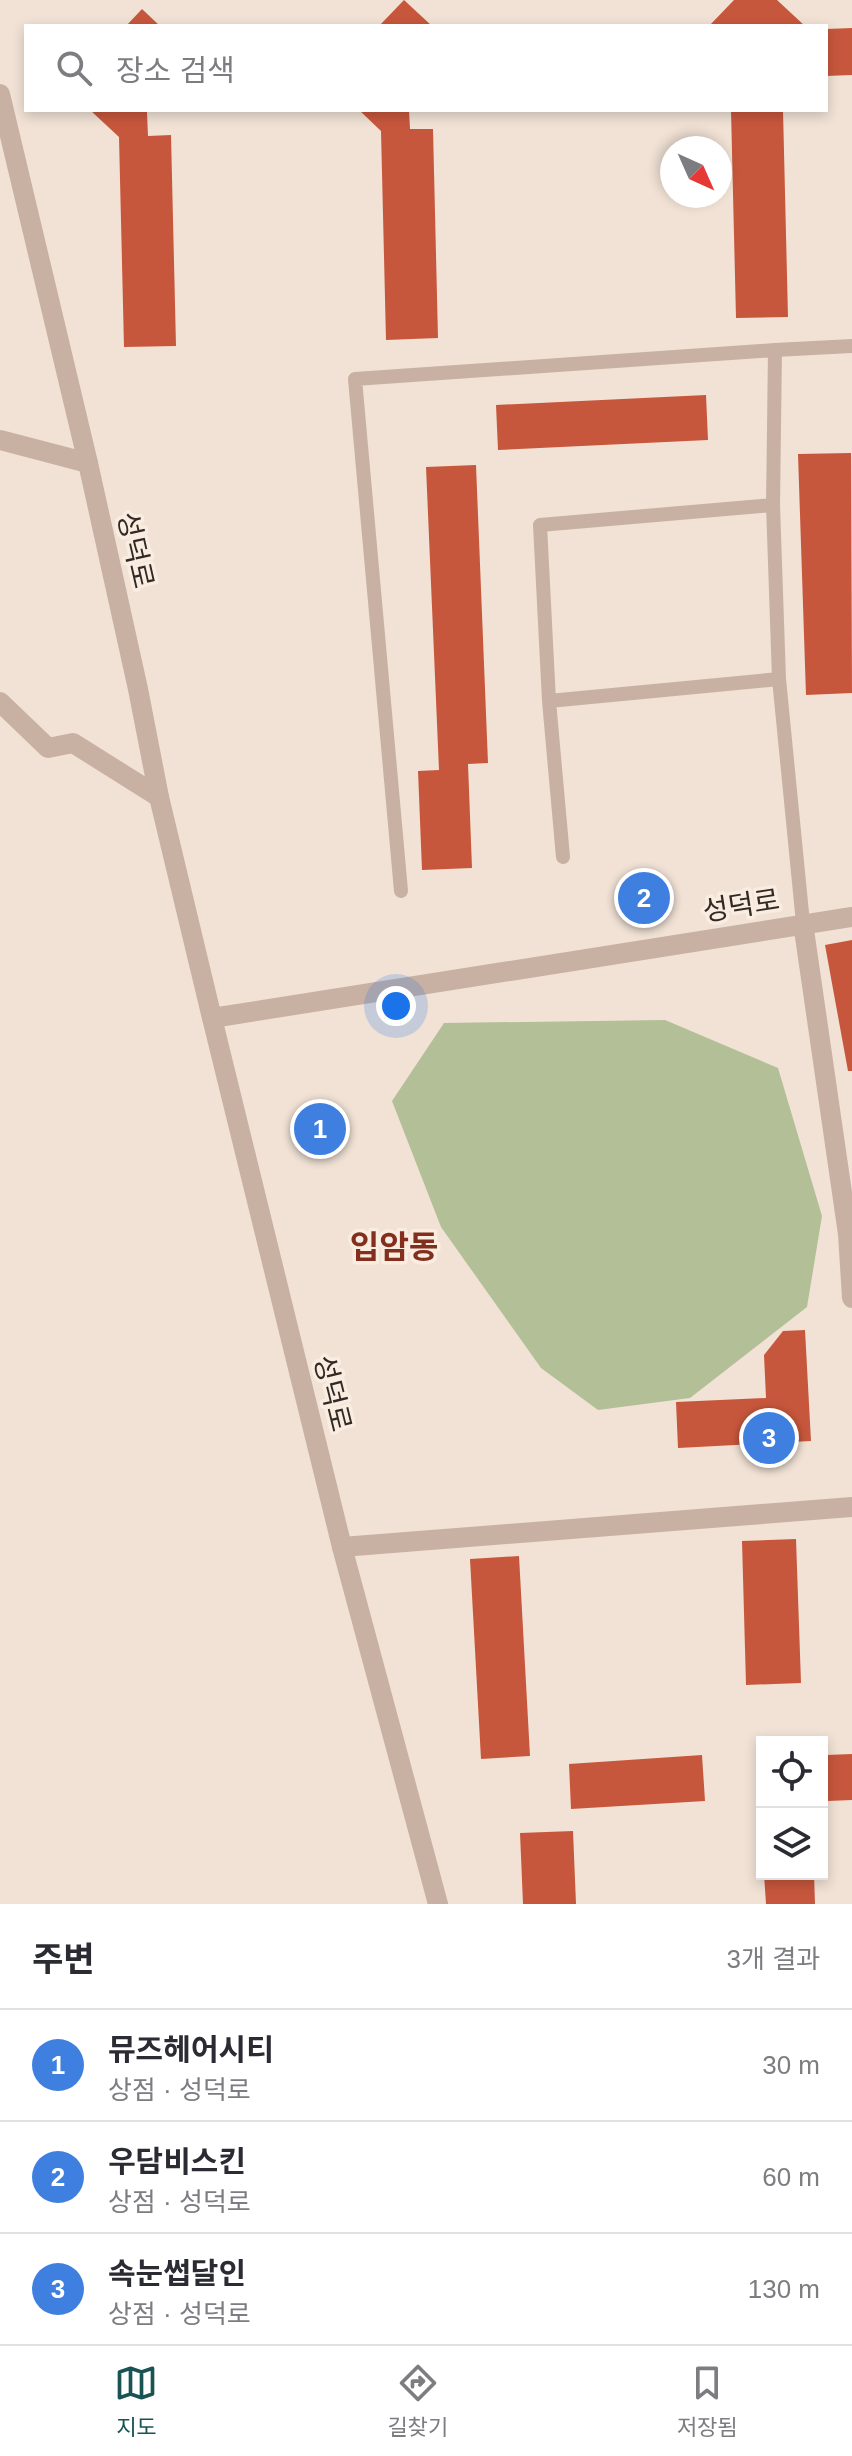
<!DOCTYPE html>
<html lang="ko">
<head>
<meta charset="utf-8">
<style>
  :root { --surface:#fff; --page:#f7f7f7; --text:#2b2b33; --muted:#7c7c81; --line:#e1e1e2; --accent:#1a5354 }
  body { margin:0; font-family:Helvetica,"Noto Sans KR",sans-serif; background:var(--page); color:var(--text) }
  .controls { position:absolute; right:24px; bottom:24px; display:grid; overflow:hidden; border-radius:0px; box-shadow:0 4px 12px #0003 }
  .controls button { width:72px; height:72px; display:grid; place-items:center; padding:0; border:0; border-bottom:2px solid var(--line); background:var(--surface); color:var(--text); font:40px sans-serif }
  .compass { position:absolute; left:660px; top:136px; width:72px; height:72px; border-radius:50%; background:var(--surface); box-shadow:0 4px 12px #0003; rotate:135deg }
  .you { position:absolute; left:396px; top:1006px; width:28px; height:28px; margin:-20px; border:6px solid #fff; border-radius:50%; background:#1a73e8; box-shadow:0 0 0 12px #1a73e833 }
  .badge { display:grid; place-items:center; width:52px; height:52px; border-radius:50%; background:var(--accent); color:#fff; font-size:26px; font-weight:700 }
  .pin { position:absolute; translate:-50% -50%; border:4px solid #fff; box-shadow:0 2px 8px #0006 }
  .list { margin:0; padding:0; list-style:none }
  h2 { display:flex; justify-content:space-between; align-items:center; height:104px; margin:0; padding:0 32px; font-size:34px }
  h2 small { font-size:26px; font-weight:400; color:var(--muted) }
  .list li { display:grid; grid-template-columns:52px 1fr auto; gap:24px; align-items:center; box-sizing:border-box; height:112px; padding:0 32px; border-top:2px solid var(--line) }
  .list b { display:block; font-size:30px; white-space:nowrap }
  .list p { margin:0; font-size:26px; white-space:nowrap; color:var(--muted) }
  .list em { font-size:26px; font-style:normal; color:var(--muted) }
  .icon { flex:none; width:44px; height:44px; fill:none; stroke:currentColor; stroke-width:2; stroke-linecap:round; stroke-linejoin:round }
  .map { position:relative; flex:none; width:852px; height:1904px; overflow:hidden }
  .search { position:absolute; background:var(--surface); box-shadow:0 4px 12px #0003; left:24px; right:24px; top:24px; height:88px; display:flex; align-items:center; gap:20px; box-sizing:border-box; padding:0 28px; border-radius:0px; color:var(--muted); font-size:30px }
  .sheet { height:440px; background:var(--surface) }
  nav { display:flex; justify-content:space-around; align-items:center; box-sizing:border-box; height:112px; border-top:2px solid var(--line); background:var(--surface); font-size:22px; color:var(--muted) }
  nav a { display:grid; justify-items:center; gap:4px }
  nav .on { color:var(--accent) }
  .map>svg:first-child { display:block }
</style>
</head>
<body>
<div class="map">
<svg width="852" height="1904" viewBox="0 0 852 1904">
  <rect width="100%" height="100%" fill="#f1e2d5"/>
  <!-- green -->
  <path fill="#b3bf96" d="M665,1020L778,1068L822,1216L807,1307L690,1398L598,1410L541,1368L441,1227L392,1101L444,1023Z"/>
  <!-- building -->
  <path fill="#c7573c" d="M404,0L432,26H379Z
    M734,0H777L805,26H709Z
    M142,9L160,26H126Z
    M852,28V75L826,76V29Z
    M90,110H149L147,112L148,136L171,135L176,346L124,347L119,137Z
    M359,110H409L410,129H433L438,338L386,340L381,131Z
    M731,110H783L788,317L736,318Z
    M706,395L708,440L498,450L496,405Z
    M851,453L852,693L806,695L798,454Z
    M476,465L488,763L468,764L472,868L422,870L418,771L439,770L426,467Z
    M852,940V1071H848L825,945Z
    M805,1330L811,1441L678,1448L676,1402L766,1398L764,1355L783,1331Z
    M796,1539L801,1683L746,1685L742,1541Z
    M519,1556L530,1756L481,1759L470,1559Z
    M852,1754V1800L828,1801L826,1755Z
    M702,1755L705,1801L571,1809L569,1764Z
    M573,1831L576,1904H523L520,1833Z
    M764,1874H814L815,1904H766Z"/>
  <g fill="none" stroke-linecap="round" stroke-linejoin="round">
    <!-- service -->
    <path stroke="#c8b1a2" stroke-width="14" d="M775,350L852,346
      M549,701L779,679
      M563,857L549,701L540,525L773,505
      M401,891L355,379L775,350L773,505L779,679L803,923"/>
    <!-- minor -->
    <path stroke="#c8b1a2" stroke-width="20" d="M0,440L88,463
      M0,702L48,748L73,743L159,797
      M803,923L848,1234L852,1298
      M212,1018L852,917
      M342,1547L852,1507"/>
    <!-- tertiary -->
    <path stroke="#c8b1a2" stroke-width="20" d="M0,94L88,463L138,689L159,797L212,1018L342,1547L438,1904"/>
  </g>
  <g text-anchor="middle" stroke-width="7" stroke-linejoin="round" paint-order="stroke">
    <!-- street labels -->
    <g font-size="28" fill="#322824" stroke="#f9ede1">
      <text transform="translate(136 550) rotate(77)" y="10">성덕로</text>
      <text transform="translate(741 905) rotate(-9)" y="10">성덕로</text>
      <text transform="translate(333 1393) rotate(76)" y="10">성덕로</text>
    </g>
    <!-- quarter labels -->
    <g font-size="32" font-weight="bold" fill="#82301d" stroke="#f9ede1">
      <text x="394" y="1258">입암동</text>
    </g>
  </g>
</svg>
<div class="controls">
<button><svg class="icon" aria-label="locate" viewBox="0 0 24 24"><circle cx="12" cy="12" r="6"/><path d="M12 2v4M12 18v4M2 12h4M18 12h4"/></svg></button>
<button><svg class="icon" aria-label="layers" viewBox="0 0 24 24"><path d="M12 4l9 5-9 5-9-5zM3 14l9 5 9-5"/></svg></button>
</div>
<svg class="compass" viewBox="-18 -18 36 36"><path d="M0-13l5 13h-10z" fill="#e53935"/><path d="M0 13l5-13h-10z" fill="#7c7c81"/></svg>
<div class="you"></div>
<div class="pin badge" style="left:320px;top:1129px;background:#3f7fe0">1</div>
<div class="pin badge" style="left:644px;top:898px;background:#3f7fe0">2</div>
<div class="pin badge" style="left:769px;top:1438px;background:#3f7fe0">3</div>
<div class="search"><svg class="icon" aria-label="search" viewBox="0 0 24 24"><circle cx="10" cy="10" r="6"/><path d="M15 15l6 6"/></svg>장소 검색</div>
</div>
<section class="sheet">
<h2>주변<small>3개 결과</small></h2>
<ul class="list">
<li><span class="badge" style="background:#3f7fe0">1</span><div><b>뮤즈헤어시티</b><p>상점 · 성덕로</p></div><em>30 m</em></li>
<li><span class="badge" style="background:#3f7fe0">2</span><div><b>우담비스킨</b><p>상점 · 성덕로</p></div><em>60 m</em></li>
<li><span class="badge" style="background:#3f7fe0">3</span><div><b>속눈썹달인</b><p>상점 · 성덕로</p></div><em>130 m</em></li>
</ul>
</section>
<nav>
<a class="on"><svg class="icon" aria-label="map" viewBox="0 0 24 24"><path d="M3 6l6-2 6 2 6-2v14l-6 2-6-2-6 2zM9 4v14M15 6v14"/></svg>지도</a>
<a><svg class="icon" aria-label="directions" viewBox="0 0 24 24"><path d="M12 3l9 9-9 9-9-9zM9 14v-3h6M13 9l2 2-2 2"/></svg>길찾기</a>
<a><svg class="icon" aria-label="saved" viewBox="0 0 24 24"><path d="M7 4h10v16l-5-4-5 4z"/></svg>저장됨</a>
</nav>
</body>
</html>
